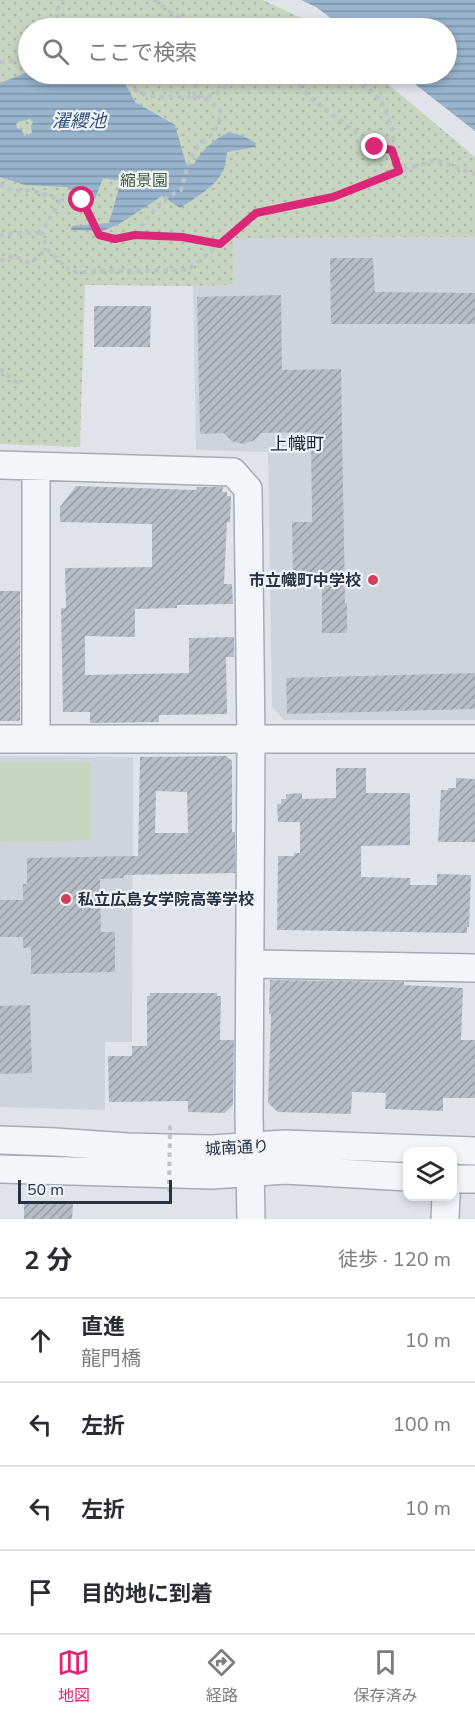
<!DOCTYPE html>
<html lang="ja">
<head>
<meta charset="utf-8">
<style>
  :root { --surface:#fff; --page:#f7f7f7; --text:#2b2b33; --muted:#7c7c81; --line:#e1e1e2; --accent:#db2777 }
  body { margin:0; font-family:"Nunito Sans","Noto Sans JP",sans-serif; background:var(--page); color:var(--text) }
  .controls { position:absolute; right:18px; bottom:18px; display:grid; overflow:hidden; border-radius:12px; box-shadow:0 3px 9px #0003 }
  .controls button { width:54px; height:54px; display:grid; place-items:center; padding:0; border:0; border-bottom:2px solid var(--line); background:var(--surface); color:var(--text); font:30px sans-serif }
  .scale { position:absolute; left:18px; bottom:15px; width:154px; box-sizing:border-box; padding-left:6px; border:3px solid #273242; border-top:0; font-size:16px; line-height:21px; white-space:nowrap; color:#273242; -webkit-text-stroke:4px #f0f3f7; paint-order:stroke }
  .stop { position:absolute; width:18px; height:18px; margin:-14px; border:4px solid #db2777; border-radius:50%; background:#fff }
  .stop.end { background:#db2777; border-color:#fff; box-shadow:0 2px 6px #0008 }
  .list { margin:0; padding:0; list-style:none }
  h2 { display:flex; justify-content:space-between; align-items:center; height:78px; margin:0; padding:0 24px; font-size:26px }
  h2 small { font-size:20px; font-weight:400; color:var(--muted) }
  .list li { display:grid; grid-template-columns:39px 1fr auto; gap:18px; align-items:center; box-sizing:border-box; height:84px; padding:0 24px; border-top:2px solid var(--line) }
  .list b { display:block; font-size:22px; white-space:nowrap }
  .list p { margin:0; font-size:20px; white-space:nowrap; color:var(--muted) }
  .list em { font-size:20px; font-style:normal; color:var(--muted) }
  .icon { flex:none; width:33px; height:33px; fill:none; stroke:currentColor; stroke-width:2; stroke-linecap:round; stroke-linejoin:round }
  .map { position:relative; flex:none; width:475px; height:1219px; overflow:hidden }
  .search { position:absolute; background:var(--surface); box-shadow:0 3px 9px #0003; left:18px; right:18px; top:18px; height:66px; display:flex; align-items:center; gap:15px; box-sizing:border-box; padding:0 21px; border-radius:33px; color:var(--muted); font-size:22px }
  .sheet { height:414px; background:var(--surface) }
  nav { display:flex; justify-content:space-around; align-items:center; box-sizing:border-box; height:84px; border-top:2px solid var(--line); background:var(--surface); font-size:16px; color:var(--muted) }
  nav a { display:grid; justify-items:center; gap:3px }
  nav .on { color:var(--accent) }
  .map>svg:first-child { display:block }
</style>
</head>
<body>
<div class="map">
<svg width="475" height="1219" viewBox="0 0 475 1219">
  <defs>
    <pattern id="park-dots" width="8" height="8" patternUnits="userSpaceOnUse" patternTransform="scale(1.5)"><rect width="8" height="8" fill="#c6d4c0"/><path d="M2 2h.1M6 6h.1" fill="none" stroke="#aab6a6" stroke-width="1.8" stroke-linecap="round"/></pattern>
    <pattern id="water-rules" width="6" height="5" patternUnits="userSpaceOnUse" patternTransform="scale(1.5)"><rect width="6" height="5" fill="#98b3cc"/><path d="M0 2.5h6" fill="none" stroke="#7c92a7"/></pattern>
    <pattern id="building-hatch" width="6" height="6" patternUnits="userSpaceOnUse" patternTransform="scale(1.5)"><rect width="6" height="6" fill="#b7bdc7"/><path d="M-1 1l2-2M0 6l6-6M5 7l2-2" fill="none" stroke="#959aa3"/></pattern>
  </defs>
  <rect width="100%" height="100%" fill="#e0e4ea"/>
  <!-- built -->
  <path fill="#ced3dc" d="M475,237V720H284L272,707L268,452L196,450L193,286L232,285L233,238Z
    M0,756L133,757L132,1042H105V1110L0,1107Z"/>
  <!-- grass -->
  <path fill="#c6d4c0" d="M0,762H91V840L0,842Z"/>
  <!-- park -->
  <path fill="url(#park-dots)" d="M0,0H263L323,28H28V74H376L475,157V237L233,238V285L193,286L85,285L80,447L0,444Z"/>
  <!-- water -->
  <path fill="url(#water-rules)" fill-rule="evenodd" d="M301,0H475V131L402,74H446V28H344L316,7Z
    M28,72V74H91L100,79L107,74H120L135,102L175,125L186,164H194C202,149 214,140 229,132L243,136L256,143L255,147L227,152C226,158 226,165 223,171C215,187 195,198 180,208L162,196L119,224L102,231L71,230L72,226L109,223L121,181L103,178L95,199L66,187L25,185L0,177V83ZM30,119L33,122L31,126L32,133L25,136L21,129L17,128L16,124L18,122Z"/>
  <!-- building -->
  <path fill="url(#building-hatch)" fill-rule="evenodd" d="M330,258H373L375,292L475,293V324H331Z
    M281,295L282,370L341,369L345,603H347V633H322V582H314V577H293L292,522H312L311,432L261,433L255,440L243,444L231,441L224,433L200,434L197,297Z
    M94,306H151L150,347H94Z
    M76,486L196,490L197,487H223L222,492H227V496H231L230,522H227L224,584H232L233,604L177,605V608L135,609V637L85,636V675L189,673V638L234,637V657H226L227,714L159,715V722L90,723V712H63L61,608H66L65,568L152,567V524L60,522V507Z
    M0,591H20V720L18,721H0Z
    M475,673V709L287,714L286,678Z
    M226,756L232,761V832H235V873L124,875V878L100,879L101,932H115V972L31,974V947L23,948V937H0V900H23V884H27V858L138,856L140,757ZM156,791L187,792L188,833H155Z
    M336,768H366V793H410V845L361,846V877L410,878V885H437V874L471,875L469,927H467V933L277,930L278,856H294V853H300V822H278L277,804H281V799H286V794L302,793V799L336,798Z
    M456,778L475,779V842H438L441,790H448V788H456Z
    M270,980L404,982V985L463,988L461,1040H475V1098H443V1111L385,1109L386,1093L352,1092L351,1114L278,1112L268,1103L271,1014H269Z
    M150,993H217V996H221L220,1040H234L233,1105L225,1113L188,1112V1101L109,1102L108,1056H132V1046H147V996H150Z
    M30,1005L32,1073L0,1074V1006Z
    M24,1203H73L72,1219H24Z"/>
  <g fill="none" stroke-linecap="round" stroke-linejoin="round">
    <defs>
      <path id="minor" d="M0,465L233,472L248,489L251,740L249,1115L251,1219
        M36,467V739
        M0,739H475
        M251,964L475,968
        M0,1140L55,1142L127,1147L211,1149L285,1144L475,1151
        M0,1169L212,1175L285,1170L408,1177
        M452,1179H475
        M445,1219L446,1196"/>
    </defs>
    <!-- minor casing -->
    <use href="#minor" stroke="#a5abb4" stroke-width="30"/>
    <!-- path -->
    <path stroke="#bec2c9" stroke-width="4" stroke-dasharray="4.5 4.5" stroke-linecap="butt" d="M154,0L193,28
      M57,28V11L63,0
      M228,28L257,19L279,28
      M0,62H10L28,52
      M198,74L194,96H214L240,75L248,74
      M274,74L294,81L314,101L375,147L392,150L394,135L381,100L352,74
      M392,150L399,171L436,160L475,174
      M0,184L14,191L31,190L60,200H82L99,235L115,239L135,235C150,215 157,201 181,190L189,162L198,146L214,132L219,121L220,111C217,108 214,104 210,101C188,90 148,106 131,86C128,82 125,77 123,74
      M60,200L42,233L47,249L71,272L188,270L256,213L333,197L399,171
      M136,235L182,237L220,244
      M0,236L8,233H42
      M0,261L14,256L30,263L47,249
      M0,369L20,385"/>
    <!-- minor -->
    <use href="#minor" stroke="#f3f5f8" stroke-width="27"/>
    <!-- path-bridge -->
    <path stroke="#bec2c9" stroke-width="4" stroke-dasharray="4.5 4.5" stroke-linecap="butt" d="M172,1190H169L170,1127H173"/>
  </g>
  <g fill="none" stroke-linecap="round" stroke-linejoin="round">
    <!-- route -->
    <path stroke="#db2777" stroke-width="8" d="M82,200L99,235L115,239L135,235L182,237L220,244L256,213L333,197L399,171L392,150L375,147"/>
  </g>
  <!-- markers -->
  <g fill="#d73d57" stroke="#f0f3f7" stroke-width="2">
    <circle cx="373" cy="580" r="6"/>
    <circle cx="66" cy="899" r="6"/>
  </g>
  <g text-anchor="middle" stroke-width="4.5" stroke-linejoin="round" paint-order="stroke">
    <!-- park labels -->
    <g font-size="16" fill="#3d5f34" stroke="#f0f3f7">
      <text x="144" y="186">縮景園</text>
    </g>
    <!-- poi labels -->
    <g font-size="16" font-weight="bold" fill="#273242" stroke="#f0f3f7" text-anchor="end">
      <text x="361" y="586">市立幟町中学校</text>
      <text x="78" y="905" text-anchor="start">私立広島女学院高等学校</text>
    </g>
    <!-- street labels -->
    <g font-size="16" fill="#273242" stroke="#f0f3f7">
      <text transform="translate(237 1147) rotate(-3)" y="6">城南通り</text>
    </g>
    <!-- water labels -->
    <g font-size="18" font-style="italic" fill="#2f5179" stroke="#f0f3f7">
      <text x="79" y="127">濯纓池</text>
    </g>
    <!-- neighbourhood labels -->
    <g font-size="18" fill="#1a2333" stroke="#f0f3f7">
      <text x="297" y="450">上幟町</text>
    </g>
  </g>
</svg>
<div class="controls">
<button><svg class="icon" aria-label="layers" viewBox="0 0 24 24"><path d="M12 4l9 5-9 5-9-5zM3 14l9 5 9-5"/></svg></button>
</div>
<div class="scale">50 m</div>
<div class="stop" style="left:82px;top:200px"></div>
<div class="stop end" style="left:375px;top:147px"></div>
<div class="search"><svg class="icon" aria-label="search" viewBox="0 0 24 24"><circle cx="10" cy="10" r="6"/><path d="M15 15l6 6"/></svg>ここで検索</div>
</div>
<section class="sheet">
<h2>2 分<small>徒歩 · 120 m</small></h2>
<ul class="list">
<li><svg class="icon" aria-label="ahead" viewBox="0 0 24 24"><path d="M12 20V5M6 11l6-6 6 6"/></svg><div><b>直進</b><p>龍門橋</p></div><em>10 m</em></li>
<li><svg class="icon" aria-label="left" viewBox="0 0 24 24"><path d="M17 20v-9H6M10 6l-5 5 5 5"/></svg><div><b>左折</b></div><em>100 m</em></li>
<li><svg class="icon" aria-label="left" viewBox="0 0 24 24"><path d="M17 20v-9H6M10 6l-5 5 5 5"/></svg><div><b>左折</b></div><em>10 m</em></li>
<li><svg class="icon" aria-label="arrive" viewBox="0 0 24 24"><path d="M6 21V4h12l-3 4 3 4H6"/></svg><div><b>目的地に到着</b></div></li>
</ul>
</section>
<nav>
<a class="on"><svg class="icon" aria-label="map" viewBox="0 0 24 24"><path d="M3 6l6-2 6 2 6-2v14l-6 2-6-2-6 2zM9 4v14M15 6v14"/></svg>地図</a>
<a><svg class="icon" aria-label="directions" viewBox="0 0 24 24"><path d="M12 3l9 9-9 9-9-9zM9 14v-3h6M13 9l2 2-2 2"/></svg>経路</a>
<a><svg class="icon" aria-label="saved" viewBox="0 0 24 24"><path d="M7 4h10v16l-5-4-5 4z"/></svg>保存済み</a>
</nav>
</body>
</html>
